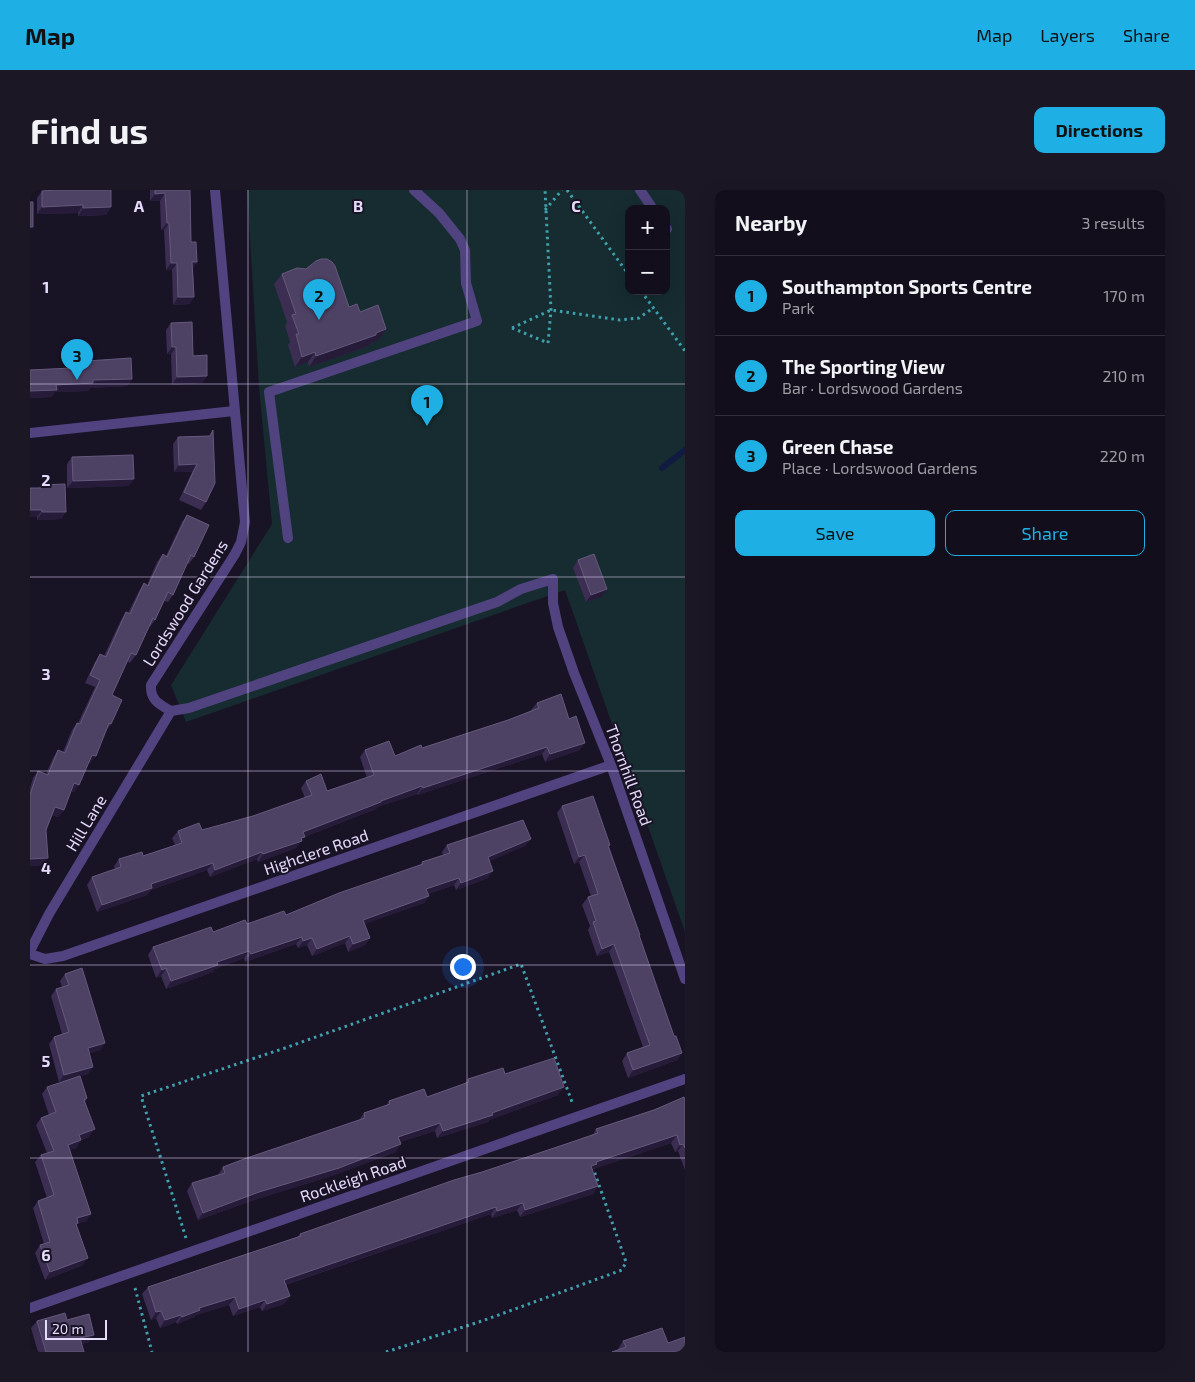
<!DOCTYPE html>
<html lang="en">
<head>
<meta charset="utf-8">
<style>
  :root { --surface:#130e1c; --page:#1c1725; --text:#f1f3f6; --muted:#9d9ca3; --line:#322e3b; --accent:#1eb0e5 }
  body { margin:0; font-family:"Exo 2",sans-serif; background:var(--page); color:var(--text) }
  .controls { position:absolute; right:15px; top:15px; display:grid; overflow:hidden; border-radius:10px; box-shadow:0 5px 20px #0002 }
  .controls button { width:45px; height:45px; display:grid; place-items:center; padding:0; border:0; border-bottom:1px solid var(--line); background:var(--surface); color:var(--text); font:25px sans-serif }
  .scale { position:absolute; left:15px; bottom:12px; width:62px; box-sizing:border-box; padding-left:5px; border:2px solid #e5dcfb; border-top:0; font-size:14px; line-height:18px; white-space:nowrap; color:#e5dcfb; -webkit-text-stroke:4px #191326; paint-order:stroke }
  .you { position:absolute; left:432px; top:776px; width:18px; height:18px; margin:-12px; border:4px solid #fff; border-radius:50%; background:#1a73e8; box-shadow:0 0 0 8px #1a73e833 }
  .badge { display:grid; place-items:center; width:32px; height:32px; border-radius:50%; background:var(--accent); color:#111; font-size:16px; font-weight:700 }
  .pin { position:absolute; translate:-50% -41px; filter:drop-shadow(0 1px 2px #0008) }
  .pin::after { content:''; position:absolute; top:26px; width:18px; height:15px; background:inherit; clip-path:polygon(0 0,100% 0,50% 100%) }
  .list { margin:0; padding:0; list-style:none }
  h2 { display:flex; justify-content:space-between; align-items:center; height:65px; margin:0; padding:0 20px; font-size:21px }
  h2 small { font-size:16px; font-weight:400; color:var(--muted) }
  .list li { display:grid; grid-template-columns:32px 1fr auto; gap:15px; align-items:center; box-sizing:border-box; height:80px; padding:0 20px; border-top:1px solid var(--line) }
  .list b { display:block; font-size:19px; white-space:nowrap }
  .list p { margin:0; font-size:16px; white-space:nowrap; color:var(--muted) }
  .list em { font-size:16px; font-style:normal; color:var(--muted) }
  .actions { display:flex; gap:10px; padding:15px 20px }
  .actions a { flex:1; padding:11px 0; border:1px solid var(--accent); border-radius:10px; text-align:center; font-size:18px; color:var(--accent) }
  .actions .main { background:var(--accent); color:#111 }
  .map { position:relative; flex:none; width:655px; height:1162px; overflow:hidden; border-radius:10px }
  header { display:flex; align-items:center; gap:30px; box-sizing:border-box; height:70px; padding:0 25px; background:var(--accent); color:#111 }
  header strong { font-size:24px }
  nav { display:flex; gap:28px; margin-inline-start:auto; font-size:18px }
  .intro { display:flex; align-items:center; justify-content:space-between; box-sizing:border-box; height:120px; padding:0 30px }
  h1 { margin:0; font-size:35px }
  .button { padding:12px 22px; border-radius:10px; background:var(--accent); color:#111; font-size:18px; font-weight:700 }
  main { display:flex; gap:30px; padding:0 30px }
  aside { flex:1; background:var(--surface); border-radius:10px; box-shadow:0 5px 20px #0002 }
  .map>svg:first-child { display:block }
</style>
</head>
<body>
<header>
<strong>Map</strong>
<nav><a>Map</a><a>Layers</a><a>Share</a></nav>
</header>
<div class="intro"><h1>Find us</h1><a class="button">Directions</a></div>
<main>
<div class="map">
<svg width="655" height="1162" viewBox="0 0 655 1162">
  <rect width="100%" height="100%" fill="#191326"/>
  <!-- green -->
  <path fill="#162c30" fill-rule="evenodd" d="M217,0H655V742L535,400L156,532L141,495L242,334L229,197ZM599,19H636V101H599Z"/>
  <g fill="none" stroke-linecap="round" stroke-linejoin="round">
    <!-- stream -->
    <path stroke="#111a41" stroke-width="6" d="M632,278L655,260"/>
    <!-- path -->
    <path stroke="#3ea1ad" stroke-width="3" stroke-dasharray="2.5 4" stroke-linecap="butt" d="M537,0L599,85
      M515,20L532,0
      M611,101L655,161
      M482,138L518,153L521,120L515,0
      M482,138L521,120L590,130L609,128L623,118
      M156,1048L111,906L255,858L491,774L542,912
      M105,1098L122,1162
      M356,1162L452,1131L592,1080L596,1072L562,975"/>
    <!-- service -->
    <path stroke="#504380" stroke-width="10" d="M610,0L623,19
      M636,38L637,39
      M258,348L239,202L447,131L436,93L435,60L430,49L409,23L384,0"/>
    <!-- minor -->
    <path stroke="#504380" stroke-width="10" d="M0,243L204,221
      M141,521L159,518L467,412L491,399L523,389V413L528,437L544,483L581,575L655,789
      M141,521C129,514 120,510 121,495L205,364L211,352L215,332L185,0
      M0,761L19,724L141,521
      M0,764L15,769L33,766L581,575
      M0,1118L655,889"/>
  </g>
  <!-- wall -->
  <path fill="#3b2e52" d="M120,0H160L161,52L167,72L163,78L164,107L159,114L143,115L142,80H136L134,40H131L130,11H120Z
    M12,1L81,17L76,25L48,26V23L7,24V8Z
    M252,84L330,122L356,139L349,150L341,153L339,156L279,177L278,172L265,177L258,155L260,152L255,136L257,132L244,94Z
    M141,133L177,186L172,193L142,195L141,164H137L136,140Z
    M42,172L102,189L97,196L60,198L58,201L25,202L21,207L0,208V180L37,178Z
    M183,240L176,312L171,320L149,310L162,282H144L143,254L148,247L179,246Z
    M42,267L99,296L37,298V274Z
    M11,295L36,322L31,329L7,330V327H0V298H9Z
    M157,325L164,367L159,374L157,373L143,405L138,412L134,411L125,430L120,437L119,436L106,465L100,473L97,471L82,505L81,534L76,541L60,573H58L44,602L41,601L34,620L28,627L22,625L16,640L13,675L0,676V598L3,588L8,581L16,584L23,568L28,560L33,562L42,540L47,533H48L65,497L55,493L65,472L70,464L74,466L91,430L96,422L98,423L109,401L114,393L117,395L127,372L133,364L136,366L152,332Z
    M548,370L577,399L572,407L556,412L543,378Z
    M507,513L550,560L515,572L512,564L387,605V604L347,617L346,619L274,647L266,658L228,672L227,669L180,687L177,680L121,700L117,705L67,722L57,695L62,687L85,679L84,676L89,669L113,666L145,655L142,648L148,641L172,640L223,626L275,608L271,598L276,591L297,601L337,588L330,567L335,560L365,566L392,558L478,530L502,521L501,520Z
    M532,616L580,655L579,656L610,745L609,747L644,846L652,863L647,870L598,888L592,871L597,863L613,857L579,762L567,766L558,740L560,736L552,715L558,707L561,706L549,672L544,674L527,623Z
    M501,649L495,656L459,671L458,688L426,700L424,695L398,704L399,706L394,713L334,734L340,748L335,755L318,762L315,753L282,766L277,755L268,758L266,754L215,772L214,768L185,779L183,782L136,799L131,786L126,788L118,765L123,757L183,742L256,725L390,675L392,672L413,665L412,662L417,655Z
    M35,784L75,853L70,860L59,863L58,884L29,892L19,854L24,847L32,844L21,806L26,799L32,797L30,791Z
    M475,884L528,905L459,930L458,932L407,948L405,941L370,952L366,962L304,985L224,1010L168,1030L157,1001L162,993L188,985L193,977L329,930L334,923L356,916L359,911L397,907L434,894L438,889Z
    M17,897L57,908L55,912L59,947L51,950L46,958L40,960L61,1024L56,1031L47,1034L46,1036L53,1075L15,1090L5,1063L10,1055L14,1054L3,1018L8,1011L17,1008L5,972L11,965L17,963L6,935L11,928L19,925L12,904Z
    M655,909V980L648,961L645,962L641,953L563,979L562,980L568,996L563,1004L490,1027L487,1020L462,1028L461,1024L255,1095L260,1106L254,1114L232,1121L230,1117L203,1126L199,1115L166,1125L164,1127L147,1134L146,1132L130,1138L126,1128L121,1130L112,1104L118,1097L267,1047L270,1044L539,953L563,945L566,939Z
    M37,1130L59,1152L51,1154L54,1162H8L1,1138L7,1131Z
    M593,1151L638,1153L655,1162L589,1160L588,1159Z"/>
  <!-- shaded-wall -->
  <path fill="#261b39" d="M135,3L130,11H120L125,4Z
    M53,15L48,23L7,24L12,17Z
    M81,17L76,25L48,26L53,18Z
    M137,33H139L134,40H131Z
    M162,72H167L162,79Z
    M141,73H147L142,80H136Z
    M148,107H164L159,114L143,115Z
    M356,139L349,150L341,153L339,156L279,177L286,166Z
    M142,157H146L141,164H137Z
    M285,162L278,172L265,177L272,167Z
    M177,186L172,193L142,195L147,187Z
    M102,189L97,196L60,198L58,201L25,202L21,207L0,208V201L26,195L63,190Z
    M167,274L162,282H144L149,275Z
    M104,289L99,296L37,298L43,291Z
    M0,320H12L7,327H0Z
    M12,322H36L31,329L7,330Z
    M577,399L572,407L556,412L561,405Z
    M555,553L550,560L515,572L520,564Z
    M517,557L512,564L387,605L393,598Z
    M62,565L66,566L60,573L56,572Z
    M44,593L49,595L44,602L39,600Z
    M392,596L387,604L347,617L346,619L268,649L273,642L351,611Z
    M25,617L34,620L28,627L20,624Z
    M275,647L266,658L228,672L233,664Z
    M501,649L495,656L453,674L458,667Z
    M232,662L227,669L180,687L185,680Z
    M555,665L549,672L544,674L549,667Z
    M18,668L13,675L0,676V669Z
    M183,673L177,680L121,700L117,705L67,722L72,715L121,694Z
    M463,681L458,688L426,700L431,693Z
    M429,688L424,695L391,706L396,699Z
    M399,706L394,713L327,737L333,730Z
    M320,746L315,753L282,766L287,759Z
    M272,747L266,754L215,772L221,764Z
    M282,748L277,755L268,758L273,751Z
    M340,748L335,755L318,762L323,754Z
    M584,754L579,762L567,766L572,759Z
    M219,761L214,768L185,779L183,782L136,799L141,791L187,772Z
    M136,778L131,786L126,788L132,780Z
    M75,853L70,860L52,865L58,858Z
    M652,863L647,870L598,888L603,880Z
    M63,877L58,884L29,892L34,885Z
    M534,897L528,905L459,930L458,932L407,948L413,941Z
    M410,933L405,941L363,954L368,947Z
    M65,939L59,947L44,952L49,945Z
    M647,945L641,953L563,979L561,982V976L566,972Z
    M51,950L46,958L33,962L38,955Z
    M371,954L366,962L304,985L224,1010L168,1030L173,1023L229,1002Z
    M653,954L648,961L645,962L650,955Z
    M568,996L563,1004L490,1027L495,1020Z
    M493,1013L487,1020L462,1028L467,1021Z
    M466,1017L461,1024L248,1097L254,1090Z
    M61,1024L56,1031L47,1034L43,1040L47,1028Z
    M58,1068L53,1075L15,1090L20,1082Z
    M260,1106L254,1114L232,1121L237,1114Z
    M205,1107L199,1115L166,1125L164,1127L147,1134L152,1127L169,1118Z
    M235,1110L230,1117L203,1126L209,1119Z
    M131,1121L126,1128L121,1130L126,1122Z
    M151,1125L146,1132L130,1138L135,1130Z
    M64,1145L59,1152L45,1156L50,1148Z"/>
  <!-- building -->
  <path fill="#4d4164" stroke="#65597c" d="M25,0H81V17L53,18V15L12,17V1Z
    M125,0H160L161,52H166L167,72H162L164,107H148L147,73H141L139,33H137L135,3L125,4Z
    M0,12H3V37H0Z
    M291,69H297L302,72L305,76L319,117L327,114L330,122L348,115L356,139L346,143V145L286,166L285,162L272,167L266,144H269L262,125L266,124L252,84L267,78L276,79L286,71Z
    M162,132L163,166L177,165V186L147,187L146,157H142L141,133Z
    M101,168L102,189L63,190V193L26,195L27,200L0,201V180L42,178V172Z
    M183,240L185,293L176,312L154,302L167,274L149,275L148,247L180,246Z
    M103,265L104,289L43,291L42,267Z
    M35,294L36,322H12V320H0V298H11V295Z
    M157,325L179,335L164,367L161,365L143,405L138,402L125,430L123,428L106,465L101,463L82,505L92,510L81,534L79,533L66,566L62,565L49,595L44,593L34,620L25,617L16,640L18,668L0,669V605L8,581L18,585L28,560L35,563L47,533L50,534L70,490L60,485L70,464L76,467L96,422L100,424L114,393L118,396L133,364L137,367Z
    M564,364L577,399L561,405L548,370Z
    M531,504L539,529L546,526L555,553L520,564L517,557L393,598L392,596L351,611V612L273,642L275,647L271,648L272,651L233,664L232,662L185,680L183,673L121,694L122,698L72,715L62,687L91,677L89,669L112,662L113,666L152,653L148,641L169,633L172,640L223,626L282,605L276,591L291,584L297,601L344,585L335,560L359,551L365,566L391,555L392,558L478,530L509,518L507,513Z
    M563,606L580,655L578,656L610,745H609L644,846H646L652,863L603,880L597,863L620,855L584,754L572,759L563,732L566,731L558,707L568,704L555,665L549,667L532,616Z
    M493,630L501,649L458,667L463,681L431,693L429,688L396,699L399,706L333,730L340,748L323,754L320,746L287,759L282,748L273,751L272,747L221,764L219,761L187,772L188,775L141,791L136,778L132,780L123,757L181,737L183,742L215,730L217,734L254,721L256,725L309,703L393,674L392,672L420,663L417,655Z
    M52,778L75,853L58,858L63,877L34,885L24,847L39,842L26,799L39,795L35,784Z
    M524,868L534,897L462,923L463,925L413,941L410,933L368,947L371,954L309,978L229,1002L173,1023L162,993L195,983L193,977L214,969L335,928L334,923L360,914L359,911L394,899L397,907L439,892L438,889L473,878L475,884Z
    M50,886L57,908L54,910L65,939L49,945L51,950L38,955L61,1024L47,1028L48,1033L46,1034L58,1068L20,1082L10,1055L20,1052L8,1011L24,1005L11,965L24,961L11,928L26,922L17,897Z
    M654,907L655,909V958L653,954L650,955L647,945L566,972L567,974L561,976L568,996L495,1020L493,1013L467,1021L466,1017L254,1090L260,1106L237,1114L235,1110L209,1119L205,1107L169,1118L170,1120L152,1127L151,1125L135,1130L131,1121L126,1122L118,1097L271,1046L270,1044L424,990L452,982L539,953L568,943L566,939L624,920Z
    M35,1123L37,1130L59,1124L64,1145L50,1148L54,1162H16L7,1131Z
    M632,1138L638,1153L655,1147V1162H582L596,1157L593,1151Z"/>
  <!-- grid -->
  <path fill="none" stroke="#e5dcfb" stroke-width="1" stroke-opacity="0.55" d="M218,0V1162M437,0V1162M0,194H655M0,387H655M0,581H655M0,775H655M0,968H655"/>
  <g text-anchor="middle" stroke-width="4" stroke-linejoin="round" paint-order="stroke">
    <!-- street labels -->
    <g font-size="16" fill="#e5dcfb" stroke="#191326">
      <text transform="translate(155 413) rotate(-58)" y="6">Lordswood Gardens</text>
      <text transform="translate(599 585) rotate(70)" y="6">Thornhill Road</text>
      <text transform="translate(56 633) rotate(-59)" y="6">Hill Lane</text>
      <text transform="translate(286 662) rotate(-19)" y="6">Highclere Road</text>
      <text transform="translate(323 989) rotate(-19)" y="6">Rockleigh Road</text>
    </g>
  </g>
  <g font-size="16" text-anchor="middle" font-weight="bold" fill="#e5dcfb" stroke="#191326" stroke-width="4" stroke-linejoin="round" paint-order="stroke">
    <text x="109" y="22">A</text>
    <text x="328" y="22">B</text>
    <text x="546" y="22">C</text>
    <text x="16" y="103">1</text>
    <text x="16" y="296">2</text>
    <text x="16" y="490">3</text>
    <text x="16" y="684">4</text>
    <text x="16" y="877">5</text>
    <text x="16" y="1071">6</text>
  </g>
</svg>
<div class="controls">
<button>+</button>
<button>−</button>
</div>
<div class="scale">20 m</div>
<div class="you"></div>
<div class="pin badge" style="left:397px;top:236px">1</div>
<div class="pin badge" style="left:289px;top:130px">2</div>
<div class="pin badge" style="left:47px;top:190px">3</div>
</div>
<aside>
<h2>Nearby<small>3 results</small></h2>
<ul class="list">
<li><span class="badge">1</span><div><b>Southampton Sports Centre</b><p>Park</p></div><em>170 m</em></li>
<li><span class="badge">2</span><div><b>The Sporting View</b><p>Bar · Lordswood Gardens</p></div><em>210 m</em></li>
<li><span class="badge">3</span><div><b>Green Chase</b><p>Place · Lordswood Gardens</p></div><em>220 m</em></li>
</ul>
<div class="actions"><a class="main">Save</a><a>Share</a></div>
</aside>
</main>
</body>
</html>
